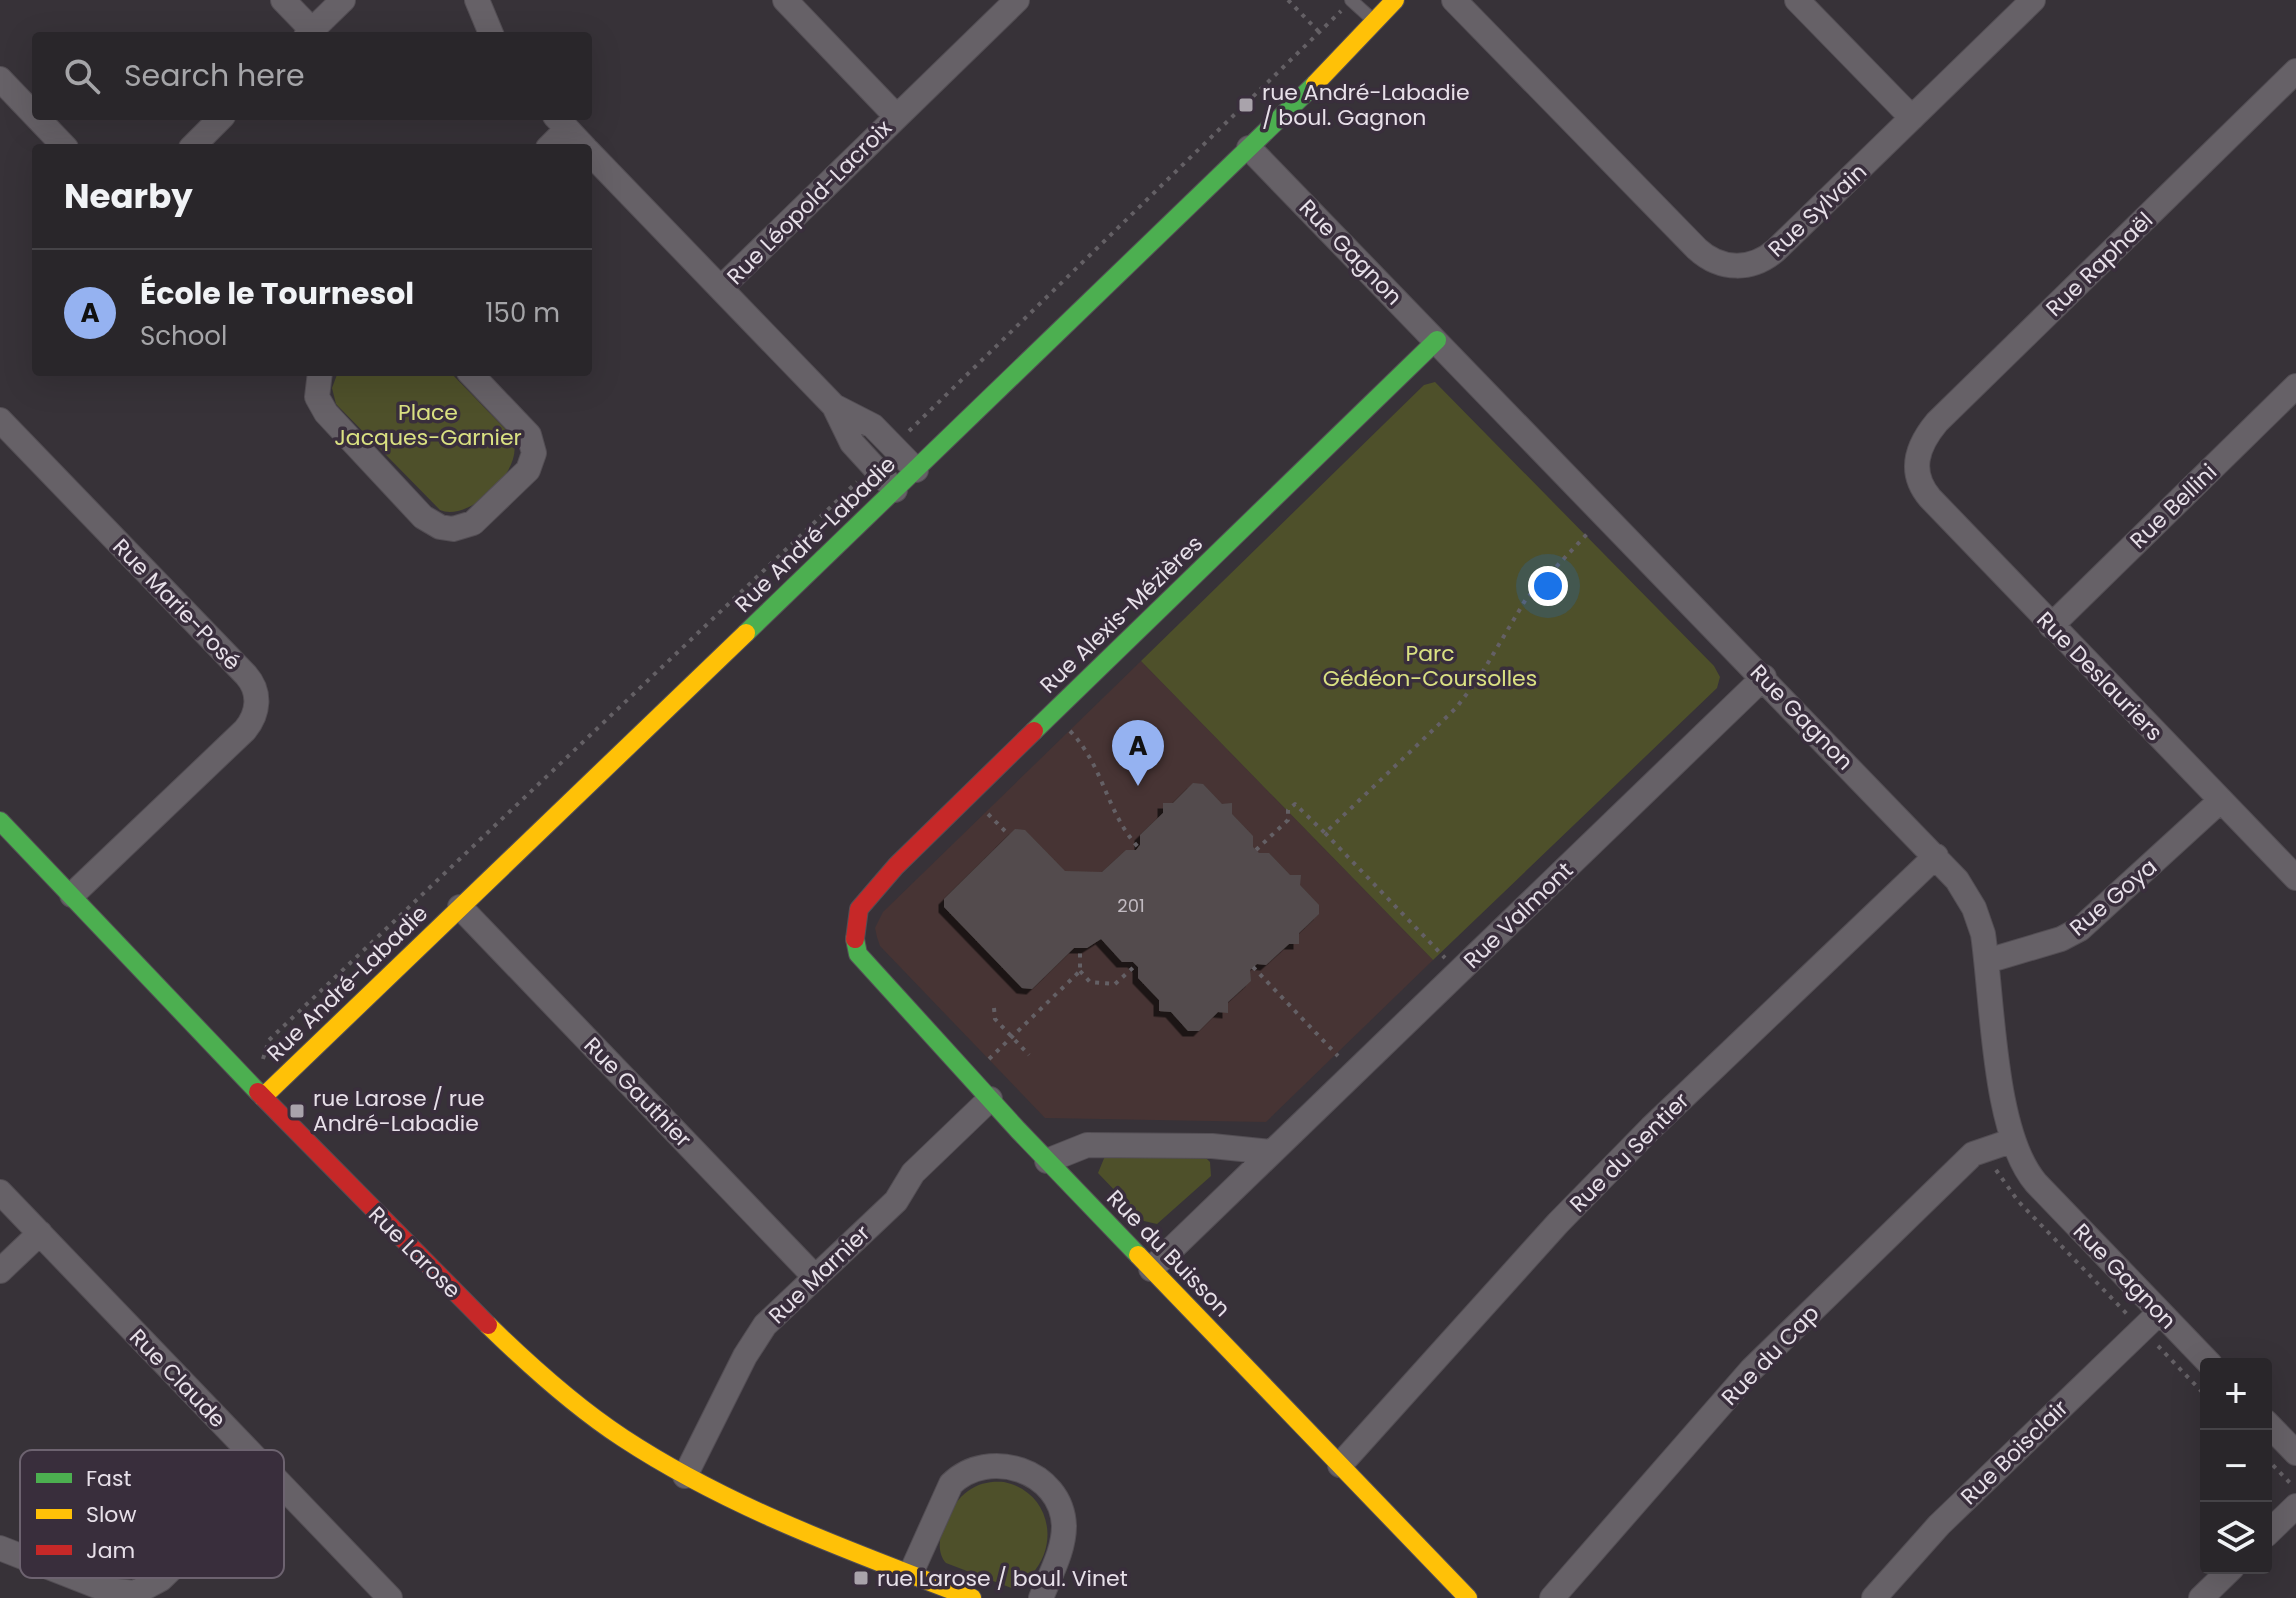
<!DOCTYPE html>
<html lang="en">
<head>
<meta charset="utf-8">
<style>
  :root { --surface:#29262a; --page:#353236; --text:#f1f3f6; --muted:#a5a5a8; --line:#454347; --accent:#95b2f1 }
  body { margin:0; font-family:Poppins,sans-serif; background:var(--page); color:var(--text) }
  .controls { position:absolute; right:24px; bottom:24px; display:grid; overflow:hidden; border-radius:8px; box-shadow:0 8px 32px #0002 }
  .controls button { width:72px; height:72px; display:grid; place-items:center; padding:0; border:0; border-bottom:2px solid var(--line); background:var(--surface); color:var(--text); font:40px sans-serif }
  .you { position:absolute; left:1548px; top:586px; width:28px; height:28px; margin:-20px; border:6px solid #fff; border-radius:50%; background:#1a73e8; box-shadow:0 0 0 12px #1a73e833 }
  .badge { display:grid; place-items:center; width:52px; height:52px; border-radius:50%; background:var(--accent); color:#111; font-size:26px; font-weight:700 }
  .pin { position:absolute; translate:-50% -66px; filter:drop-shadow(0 2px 4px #0008) }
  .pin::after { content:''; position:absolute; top:42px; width:28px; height:24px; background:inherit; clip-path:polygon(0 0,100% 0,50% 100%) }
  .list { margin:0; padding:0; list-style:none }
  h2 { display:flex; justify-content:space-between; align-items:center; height:104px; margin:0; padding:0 32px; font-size:34px }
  h2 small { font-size:26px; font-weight:400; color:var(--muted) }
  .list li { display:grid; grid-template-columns:52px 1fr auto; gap:24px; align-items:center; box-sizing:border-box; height:128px; padding:0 32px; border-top:2px solid var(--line) }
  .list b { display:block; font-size:30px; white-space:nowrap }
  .list p { margin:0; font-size:26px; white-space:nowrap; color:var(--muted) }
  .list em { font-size:26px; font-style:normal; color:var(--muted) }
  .icon { flex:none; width:44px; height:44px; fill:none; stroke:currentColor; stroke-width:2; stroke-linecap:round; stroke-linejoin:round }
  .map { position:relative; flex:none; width:2296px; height:1598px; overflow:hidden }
  .search { position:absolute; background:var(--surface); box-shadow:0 8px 32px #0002; left:32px; top:32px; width:560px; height:88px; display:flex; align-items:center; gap:20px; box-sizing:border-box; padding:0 28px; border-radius:8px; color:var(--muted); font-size:30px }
  .panel { position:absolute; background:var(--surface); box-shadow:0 8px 32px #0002; left:32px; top:144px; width:560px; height:232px; border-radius:8px }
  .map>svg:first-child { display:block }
</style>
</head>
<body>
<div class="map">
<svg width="2296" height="1598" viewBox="0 0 2296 1598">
  <defs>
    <filter id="shadow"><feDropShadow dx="-5.5" dy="5.5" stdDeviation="0" flood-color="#0009"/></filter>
  </defs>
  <rect width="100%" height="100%" fill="#373238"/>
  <!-- education -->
  <path fill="#473434" d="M1141,661L1433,960L1266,1122L1045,1118L880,946L877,937L875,928L883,912Z"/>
  <!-- green -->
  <path fill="#4e502a" d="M338,372H450L511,435C530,466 470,523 440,510L336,404L332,388Z
    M1435,382L1714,666L1720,677L1717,688L1433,960L1141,661L1424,385Z
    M1203,1155L1210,1162L1211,1176L1157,1224L1144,1221L1098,1173L1105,1156Z
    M1004,1482C1048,1491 1061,1542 1032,1574C1025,1582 1025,1587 1014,1589L946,1563C929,1545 950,1503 968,1491C979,1483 991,1481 1004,1482Z"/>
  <!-- building -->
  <path fill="#524c4d" filter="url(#shadow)" d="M1193,783L1203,784L1222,804L1232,803V814L1253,836V847L1259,853H1269L1290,875H1301L1300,885L1319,905V914L1299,933V944H1289L1266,965L1257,964L1250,970L1251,981L1228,1002V1013L1218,1012L1199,1031H1188L1171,1012L1159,1011V1000L1138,978V967L1133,962H1122L1101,939L1087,948H1074L1032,989L1022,988L944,907V899L1015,829L1025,830L1065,871L1102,872L1126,850H1136L1140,845V835L1163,813V803H1173Z"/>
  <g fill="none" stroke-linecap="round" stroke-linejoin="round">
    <defs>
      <path id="lane" d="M1351,0L1372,19"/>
      <path id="street" d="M283,0L312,30
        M477,0L492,36
        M785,0L896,116
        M1454,0L1697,249C1721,271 1752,271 1776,250L2033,0
        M1797,0L1912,118
        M306,36L343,0
        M2296,71L1937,422C1917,446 1908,472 1930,498L2296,878
        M0,79L66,148
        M555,116L585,148
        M191,148L223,116
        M548,148L567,129
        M1249,148L1957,880L1974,908L1983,934C1993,1002 1993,1133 2036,1183L2210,1364
        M588,151L834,406L852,443L895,490
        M721,288L1017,0
        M320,372L317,397L326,413L423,517L440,527L453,529L473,523L528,470L534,453L529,435L469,372
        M834,406L873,426L916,470
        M0,420L246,675C261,692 259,713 245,730L72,895
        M2051,626L2296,386
        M460,907L815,1277
        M1987,961L2061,939L2080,929L2220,801
        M1047,1161L1087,1145L1212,1146L1271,1152
        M0,1192L390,1598
        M1151,1269L1764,677
        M0,1271L40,1233
        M2266,1422L2296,1453
        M1340,1465L1558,1223L1651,1128L1936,856
        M685,1476L745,1356L765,1325L896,1201L913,1173L990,1099
        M2266,1535L2296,1506
        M0,1548L107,1590L135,1593L161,1579L270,1473
        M911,1573L951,1484C988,1447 1062,1470 1064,1526C1064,1551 1050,1575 1041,1598
        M1552,1598L1752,1369L1973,1154L2011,1141
        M1874,1598L1939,1525L2160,1312
        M2201,1598L2232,1568"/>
      <path id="fast" d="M746,633L1315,84
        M1034,731L1437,340
        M0,821L258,1092
        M855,939L858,954L1018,1130L1138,1255"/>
      <path id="slow" d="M1315,84L1395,0
        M263,1097L746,633
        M1138,1255L1468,1598
        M488,1325C530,1366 574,1406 623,1438C731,1509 853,1552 972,1598"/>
      <path id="jam" d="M855,939L859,909L896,866L1034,731
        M258,1092L488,1325"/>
    </defs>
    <!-- lane casing -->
    <use href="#lane" stroke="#534e54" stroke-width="14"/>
    <!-- street casing -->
    <use href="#street" stroke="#534e54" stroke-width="26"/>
    <!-- fast casing -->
    <use href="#fast" stroke="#534e54" stroke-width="20"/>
    <!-- slow casing -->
    <use href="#slow" stroke="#534e54" stroke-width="20"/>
    <!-- jam casing -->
    <use href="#jam" stroke="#534e54" stroke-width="20"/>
    <!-- path -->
    <path stroke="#646065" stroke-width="4" stroke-dasharray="4 6" stroke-linecap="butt" d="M1288,0L1321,34
      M909,431L1341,11
      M1070,731C1104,766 1106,812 1138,847
      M988,814L1009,835
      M1325,833L1445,958
      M1256,850L1288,820V810L1295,804L1325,833L1456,708L1479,678L1526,599L1587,534
      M1253,967L1338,1056
      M1080,971L1090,982L1115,984L1136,965
      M994,1008L995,1019L1029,1055
      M263,1059L269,1040L857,482
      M989,1059L1080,971V948
      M1996,1170L2018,1201L2127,1314
      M2158,1346L2206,1396
      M2266,1458L2292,1485"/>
    <!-- lane -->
    <use href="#lane" stroke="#666167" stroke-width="12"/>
    <!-- street -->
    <use href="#street" stroke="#666167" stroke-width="24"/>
    <!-- fast -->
    <use href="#fast" stroke="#4caf50" stroke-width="18"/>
    <!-- slow -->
    <use href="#slow" stroke="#ffc107" stroke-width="18"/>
    <!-- jam -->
    <use href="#jam" stroke="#c62828" stroke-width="18"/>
  </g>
  <!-- markers -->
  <g fill="#a9a3ab" stroke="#392e3c" stroke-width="3">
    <rect x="1238" y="97" width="16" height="16" rx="4"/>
    <rect x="289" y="1103" width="16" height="16" rx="4"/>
    <rect x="853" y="1570" width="16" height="16" rx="4"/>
  </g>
  <g text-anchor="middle" stroke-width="7" stroke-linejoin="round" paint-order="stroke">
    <!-- number labels -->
    <g font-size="18" fill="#c2bbc2">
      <text x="1131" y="912">201</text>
    </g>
    <!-- poi labels -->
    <g font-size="22" fill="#e7e0e9" stroke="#392e3c" text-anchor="start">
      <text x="1262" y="100">rue André-Labadie<tspan x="1262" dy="25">/ boul. Gagnon</tspan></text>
      <text x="313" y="1106">rue Larose / rue<tspan x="313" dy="25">André-Labadie</tspan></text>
      <text x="877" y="1586">rue Larose / boul. Vinet</text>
    </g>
    <!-- street labels -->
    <g font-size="22" fill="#e7e0e9" stroke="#392e3c">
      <text transform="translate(809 202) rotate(-45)" y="8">Rue Léopold-Lacroix</text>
      <text transform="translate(1817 210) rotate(-43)" y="8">Rue Sylvain</text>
      <text transform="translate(1351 252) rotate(46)" y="8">Rue Gagnon</text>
      <text transform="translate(2099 264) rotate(-44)" y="8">Rue Raphaël</text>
      <text transform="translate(2173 506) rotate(-44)" y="8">Rue Bellini</text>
      <text transform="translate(815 534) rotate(-44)" y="8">Rue André-Labadie</text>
      <text transform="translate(177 604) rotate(46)" y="8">Rue Marie-Posé</text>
      <text transform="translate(1121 614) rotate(-44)" y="8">Rue Alexis-Mézières</text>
      <text transform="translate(2100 676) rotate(46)" y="8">Rue Deslauriers</text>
      <text transform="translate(1802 717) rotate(46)" y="8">Rue Gagnon</text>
      <text transform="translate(2113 897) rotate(-40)" y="8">Rue Goya</text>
      <text transform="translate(1518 915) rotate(-44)" y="8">Rue Valmont</text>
      <text transform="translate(347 983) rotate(-44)" y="8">Rue André-Labadie</text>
      <text transform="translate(638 1092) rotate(46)" y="8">Rue Gauthier</text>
      <text transform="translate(1629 1152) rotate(-45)" y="8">Rue du Sentier</text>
      <text transform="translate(415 1252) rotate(45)" y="8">Rue Larose</text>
      <text transform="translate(1169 1253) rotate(46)" y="8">Rue du Buisson</text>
      <text transform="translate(819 1274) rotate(-44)" y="8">Rue Marnier</text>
      <text transform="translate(2125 1276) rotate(46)" y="8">Rue Gagnon</text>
      <text transform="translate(1770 1355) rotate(-46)" y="8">Rue du Cap</text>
      <text transform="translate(178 1378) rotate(46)" y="8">Rue Claude</text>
      <text transform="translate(2014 1452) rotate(-44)" y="8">Rue Boisclair</text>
    </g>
    <!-- park labels -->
    <g font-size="22" fill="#dae182" stroke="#392e3c">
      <text x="428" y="420">Place<tspan x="428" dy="25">Jacques-Garnier</tspan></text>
      <text x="1430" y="661">Parc<tspan x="1430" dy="25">Gédéon-Coursolles</tspan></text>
    </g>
  </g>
  <!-- legend -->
  <rect x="20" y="1450" width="264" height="128" rx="12" fill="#392e3c" stroke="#6d6370" stroke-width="2"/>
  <rect x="36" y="1473" width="36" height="10" fill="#4caf50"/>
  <rect x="36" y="1509" width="36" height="10" fill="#ffc107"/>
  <rect x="36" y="1545" width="36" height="10" fill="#c62828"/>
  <g font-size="22" fill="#e7e0e9">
    <text x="86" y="1486">Fast</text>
    <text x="86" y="1522">Slow</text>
    <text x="86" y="1558">Jam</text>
  </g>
</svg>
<div class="controls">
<button>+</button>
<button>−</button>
<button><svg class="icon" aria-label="layers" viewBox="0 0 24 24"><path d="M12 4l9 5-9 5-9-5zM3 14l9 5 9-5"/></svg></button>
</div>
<div class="you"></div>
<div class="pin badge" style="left:1138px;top:786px">A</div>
<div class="search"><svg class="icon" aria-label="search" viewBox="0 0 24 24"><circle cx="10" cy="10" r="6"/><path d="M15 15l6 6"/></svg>Search here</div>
<section class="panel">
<h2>Nearby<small></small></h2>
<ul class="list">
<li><span class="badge">A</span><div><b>École le Tournesol</b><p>School</p></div><em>150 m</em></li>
</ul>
</section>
</div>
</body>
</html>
